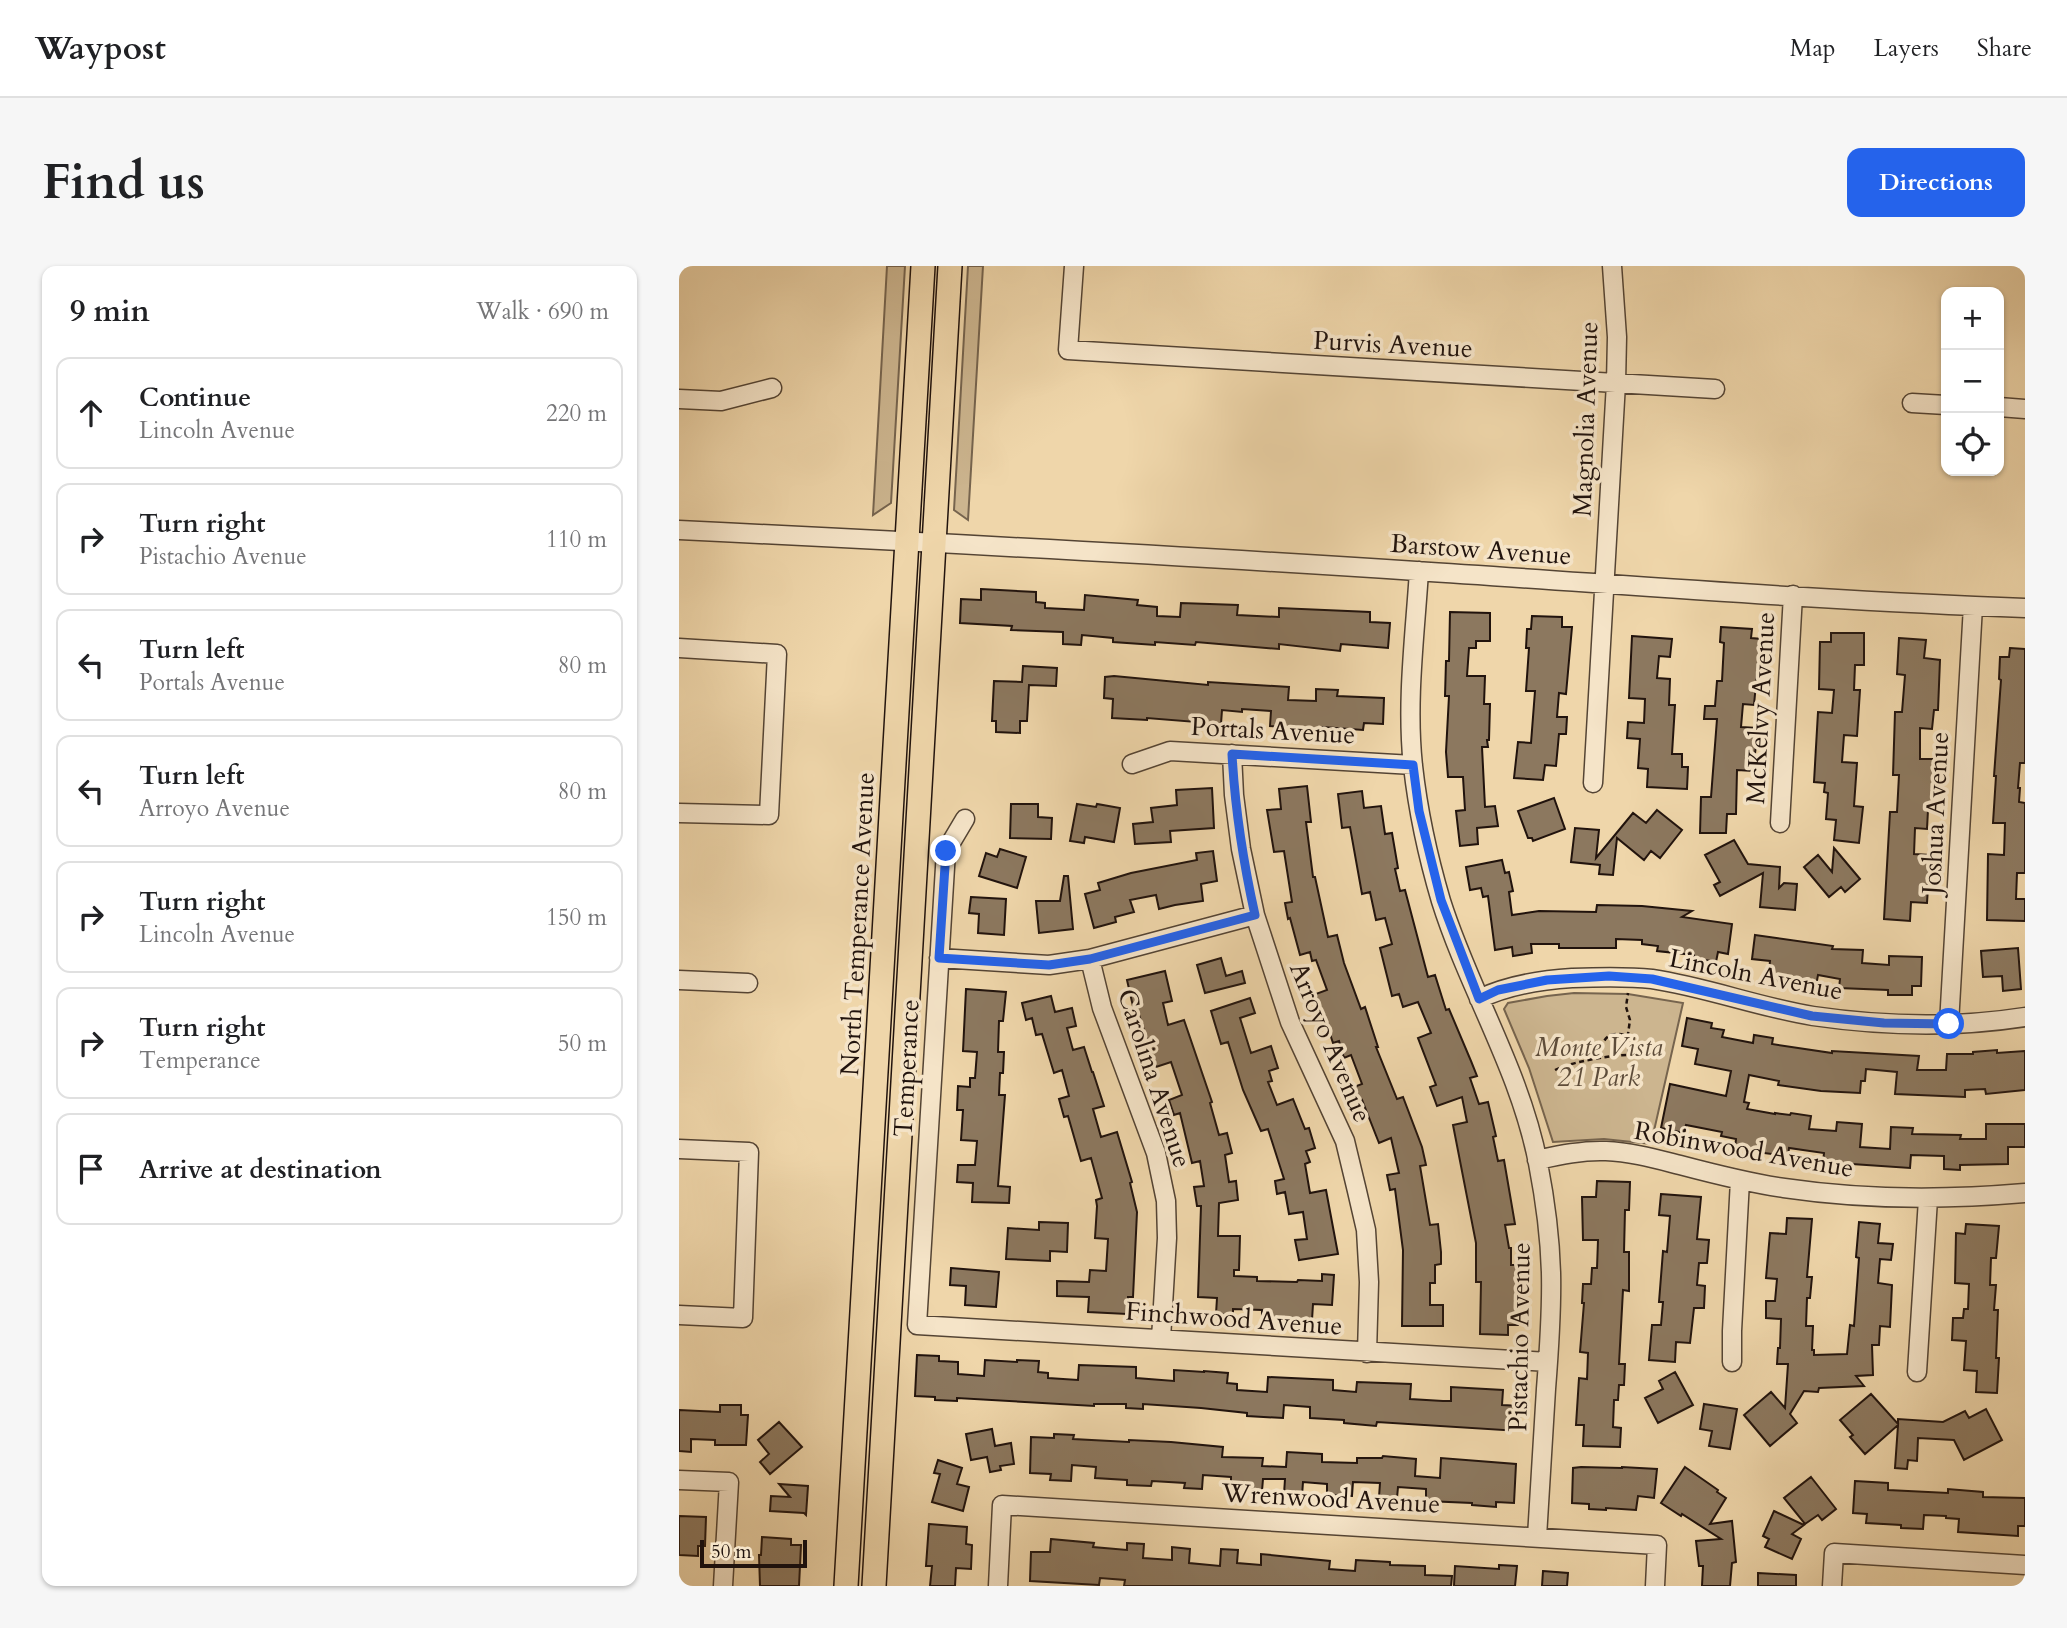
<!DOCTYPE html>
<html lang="en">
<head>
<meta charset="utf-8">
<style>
  :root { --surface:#fff; --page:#f6f6f6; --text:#202124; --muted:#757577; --line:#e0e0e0; --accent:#2563eb }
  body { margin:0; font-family:Cardo,serif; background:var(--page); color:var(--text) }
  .controls { position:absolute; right:21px; top:21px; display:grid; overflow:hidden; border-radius:14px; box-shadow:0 2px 5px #0004 }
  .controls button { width:63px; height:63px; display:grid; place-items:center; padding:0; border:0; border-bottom:2px solid var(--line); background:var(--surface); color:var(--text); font:35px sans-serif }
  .scale { position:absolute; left:21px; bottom:18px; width:107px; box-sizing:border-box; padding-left:7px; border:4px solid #21130d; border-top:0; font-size:19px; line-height:24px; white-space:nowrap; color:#21130d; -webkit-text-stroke:5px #f5e4c8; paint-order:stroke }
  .stop { position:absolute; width:21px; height:21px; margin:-16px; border:5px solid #2563eb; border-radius:50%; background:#fff }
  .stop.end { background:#2563eb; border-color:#fff; box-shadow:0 2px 7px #0008 }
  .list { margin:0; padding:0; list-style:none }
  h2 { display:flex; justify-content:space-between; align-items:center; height:91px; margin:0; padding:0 28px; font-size:30px }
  h2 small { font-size:23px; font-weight:400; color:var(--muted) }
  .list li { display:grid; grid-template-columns:46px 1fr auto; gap:21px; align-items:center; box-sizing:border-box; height:112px; margin:0 14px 14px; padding:0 14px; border:2px solid var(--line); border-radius:14px }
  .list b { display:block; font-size:26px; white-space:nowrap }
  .list p { margin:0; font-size:23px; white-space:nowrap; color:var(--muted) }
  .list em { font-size:23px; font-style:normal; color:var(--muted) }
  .icon { flex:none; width:38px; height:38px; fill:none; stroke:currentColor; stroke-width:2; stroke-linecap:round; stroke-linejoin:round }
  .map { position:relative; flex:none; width:1346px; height:1320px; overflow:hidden; border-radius:14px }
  header { display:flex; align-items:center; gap:42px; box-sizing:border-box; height:98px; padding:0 35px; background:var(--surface); border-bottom:2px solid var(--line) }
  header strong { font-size:33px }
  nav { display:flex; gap:38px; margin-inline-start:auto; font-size:24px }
  .intro { display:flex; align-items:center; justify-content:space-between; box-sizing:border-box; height:168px; padding:0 42px }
  h1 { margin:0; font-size:49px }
  .button { padding:18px 32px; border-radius:14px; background:var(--accent); color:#fff; font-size:24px; font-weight:700 }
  main { display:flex; gap:42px; padding:0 42px }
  aside { flex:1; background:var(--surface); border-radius:14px; box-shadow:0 2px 5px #0004 }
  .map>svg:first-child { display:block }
</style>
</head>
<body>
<header>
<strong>Waypost</strong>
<nav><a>Map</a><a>Layers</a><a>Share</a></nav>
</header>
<div class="intro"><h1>Find us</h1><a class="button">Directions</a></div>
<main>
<aside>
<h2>9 min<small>Walk · 690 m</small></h2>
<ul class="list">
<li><svg class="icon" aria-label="ahead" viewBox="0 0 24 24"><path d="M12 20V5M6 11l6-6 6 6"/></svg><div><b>Continue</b><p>Lincoln Avenue</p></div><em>220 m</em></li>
<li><svg class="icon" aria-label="right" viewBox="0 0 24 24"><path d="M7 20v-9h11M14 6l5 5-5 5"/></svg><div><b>Turn right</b><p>Pistachio Avenue</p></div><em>110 m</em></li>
<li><svg class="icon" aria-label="left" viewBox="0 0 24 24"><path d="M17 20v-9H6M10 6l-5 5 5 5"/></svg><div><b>Turn left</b><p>Portals Avenue</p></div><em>80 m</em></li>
<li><svg class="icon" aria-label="left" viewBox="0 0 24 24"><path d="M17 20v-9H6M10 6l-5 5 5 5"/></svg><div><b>Turn left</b><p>Arroyo Avenue</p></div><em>80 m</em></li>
<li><svg class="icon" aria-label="right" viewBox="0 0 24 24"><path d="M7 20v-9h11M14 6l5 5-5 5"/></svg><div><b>Turn right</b><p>Lincoln Avenue</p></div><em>150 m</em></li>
<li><svg class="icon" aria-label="right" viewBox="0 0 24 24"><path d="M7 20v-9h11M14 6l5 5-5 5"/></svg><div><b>Turn right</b><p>Temperance</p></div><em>50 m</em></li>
<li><svg class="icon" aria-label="arrive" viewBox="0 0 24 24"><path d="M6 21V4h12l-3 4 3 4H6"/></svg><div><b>Arrive at destination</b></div></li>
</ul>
</aside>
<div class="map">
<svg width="1346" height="1320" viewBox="0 0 1346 1320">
  <rect width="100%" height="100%" fill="#efd6aa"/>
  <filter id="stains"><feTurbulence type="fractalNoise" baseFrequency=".00286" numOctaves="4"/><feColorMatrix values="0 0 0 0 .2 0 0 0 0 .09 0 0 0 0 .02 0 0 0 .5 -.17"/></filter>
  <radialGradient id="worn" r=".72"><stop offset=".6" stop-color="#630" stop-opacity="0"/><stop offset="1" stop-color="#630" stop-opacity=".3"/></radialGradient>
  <!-- green -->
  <path fill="#ccb58f" stroke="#76644e" stroke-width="2" d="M208,0H226L212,237L194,249Z
    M289,0H304L289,254L275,244Z
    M895,727L949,728L1004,737L972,878L925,873L874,876L850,802L825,743L829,737L868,730Z"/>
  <!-- building -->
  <path fill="#8c785f" stroke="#21130d" stroke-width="2" d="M302,323L357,326V336L366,337V342L405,344L406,329L459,334L458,339L478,341V350L501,351L502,337L559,339L558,349L600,351V342L691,346V356L711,357L709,382L662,378L661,385L600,378V383L517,376L516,379L476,376V379L434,376V372L403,369L402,379L384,378V366L332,364L333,360L281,357L282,333L302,334Z
    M771,346L811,347V375H797V382H790L788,410H806L805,438H811L810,474H808L809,481H803L806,541L816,540L819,560L798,562L799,578L781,580L777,545L786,544L784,511H769L767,486L770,430H766L767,395H770Z
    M853,350L883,351V361H893L887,428L880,427L878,451H888L887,468H880L877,500L866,499L864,514L835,512L839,476L852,477L856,425H847L850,382H847L848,363H852Z
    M1042,361L1073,363L1072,372L1083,373L1082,396H1079L1075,439L1064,438L1062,461L1078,462L1077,479L1074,505L1058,504L1057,548H1048L1047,567H1021L1022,531H1032L1038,453H1025L1026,440H1036L1038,415H1043L1045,377L1041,376Z
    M1152,367H1185V399H1176L1175,424H1181L1178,470L1165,469L1163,496L1178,497L1175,540L1184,541L1180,577L1155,574L1157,554L1147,553L1149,527L1145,526L1146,517L1135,516L1139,446L1153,447L1155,424L1140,423L1141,376H1152Z
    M953,370L993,373L991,391L980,390L978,412L991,413L990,439H996L993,488H1003V501H1009L1008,523L968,521L969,503L959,502L961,473L948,472L949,456L965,457L966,433L950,432Z
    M1220,372L1247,374L1245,392L1261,394L1259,444H1255L1253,463L1241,462V493H1256L1254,544H1249L1248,563L1236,562L1235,588L1251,589L1248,637L1232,636L1231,655L1205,653L1211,546H1218L1220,509H1214L1216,446H1223L1226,409L1218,408Z
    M1331,382L1346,383V497H1341L1339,522H1341L1340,536L1346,537V607H1338L1337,633H1346V655L1308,654L1309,588L1325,589L1326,557H1314L1317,510H1315L1322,414L1320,413L1321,391H1330Z
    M344,400L378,402L377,420L350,419L348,455H341V467L317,466V455H313L315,415L343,416Z
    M435,410L529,419V416L610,421L609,434L637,435V423L659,424L658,430L705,432L704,458L685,457L684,464L644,461V465L591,460L592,445L563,443V446L543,444L542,458L468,452V454L433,452L434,433L425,432L426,411Z
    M628,520L632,556H627L634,611H636L649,671L658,669L665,697L682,743L686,741L699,781H697L718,833L724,831L743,881L747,899L741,900L751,959L759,958L762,986V998L756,999V1017H751V1039H764V1060H723L724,984L716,923L711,924L708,909L720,907L712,872L700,877L683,834L681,835L675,821L683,818L672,789L665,792L660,775L654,777L643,744L640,745L634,729L648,724L637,694L633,695L631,686L621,689L611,652L609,653L606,637L613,636L605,585L595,586L588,544L602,543L600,523Z
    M533,522L535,562L491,565L492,576L456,578L454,558L474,556L472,542L498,539L497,524Z
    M683,525L685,542L702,540L706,568L713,567L719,602L716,603L721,625L726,624L749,711L756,709L767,744L770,743L792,795L798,810L791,812L800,838L809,836L817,870L814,871L819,895L825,894L836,958L826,959L830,982H832V999H840L839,1059H829V1069L801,1068L802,1016H797V977L774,859L788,856L783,831L758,840L751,821L757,819L739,772L752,767L739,736L724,741L720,728L713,730L701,682L713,678L706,652L697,654L691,626L683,628L671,561L663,562L659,528Z
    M875,532L886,563L854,575L853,572H849L839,545Z
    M332,538H359V551L373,552L372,573L331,572Z
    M398,538L417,541L418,538L441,542L435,576L406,571L405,577L391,575Z
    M978,544L1003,564L981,592L972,585L965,594L938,572L934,609L920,608L921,599L892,596L896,562L920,564L917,592L954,547L967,557Z
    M1055,574L1069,598L1101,601L1100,622L1105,617L1118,618L1116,644L1081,641L1084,607L1041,630L1035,619L1041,616L1026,589Z
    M1155,582L1181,613L1166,626L1162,621L1150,631L1125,601L1139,589L1153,606Z
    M321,583L347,591L338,622L300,610L307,587L318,591Z
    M534,585L538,615L522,618L524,635L496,639L480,643L477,629L451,634L455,646L436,651L437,656L415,662L406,628L421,624L419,617L452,607L518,594L517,587Z
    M823,594L826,607L830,606L834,625L830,626L833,649L860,645L917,646L918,639L963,640L1013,645L1003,651L1053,658L1049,688L1039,686L1037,696L1015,692V689L978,685L979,680L963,678V674L937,673V682H880V678H852L853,687L834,690L833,681L816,684L809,630L804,631L802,622L791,624L787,601Z
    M385,610H389L394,663L360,667L357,635H381Z
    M292,631L327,633L325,669L299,667L300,648L290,647Z
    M1076,669L1154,680L1153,683L1184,684L1183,697L1210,699V690L1243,691L1242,720H1233V729H1209V724L1160,722L1161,713L1139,709L1137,720L1089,713L1091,695L1073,693Z
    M1339,682L1342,723L1324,725L1323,710L1304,711L1302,685Z
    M542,692L547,710L563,705L566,717L526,727L518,699Z
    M486,705L493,735L484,737L489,759L505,754L533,836L531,837L540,869L548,867L553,887L546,889L550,916L557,915L559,934L540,937L539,970H561L560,1004H555V1010L578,1011V1015L618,1016L619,1014L643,1015V1008L655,1009L653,1039L634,1038L633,1054L583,1050V1044L554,1043V1049L537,1048L538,1032L519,1031L522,940H518L515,921L525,920L521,895L513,897L501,847L495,849L490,834L503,829L492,796L477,801L460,749H456L448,714Z
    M287,723L327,726L324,755H320L319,786H325L324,807H321L320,829H326L319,920L331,921L330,937L293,936L294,917L278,916L279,899H296L298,875L282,874L284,844H278L279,820L291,821V812H296L298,786L284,785Z
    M372,730L376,746L393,742L397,760L388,762L394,784L405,781L413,806H414L425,840L414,843L422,871L438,866L453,916L451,917L458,946L454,1031H449L448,1048L409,1046L410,1031L378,1030V1015L410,1016L411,1004L427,1005L429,973L416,972L418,940L417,934L423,932L412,892L402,895L389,850L385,851L380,833L390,830L383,804L375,807L363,768L357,769L353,752L347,754L343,737Z
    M571,732L576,747L561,752L572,787L592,780L599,802L590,805L593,815L589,816L598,839L614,833L626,863L630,862L636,882L627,885L631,896L626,898L631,927L647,924L659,988L620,994L616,974L628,973L624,946L610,948L606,926L598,928L596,915L605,913L589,863L582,865L564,824L549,776L542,778L532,745Z
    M1008,752L1033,757L1032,762L1045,764L1043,771L1074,777L1075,769L1094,772L1093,778L1153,787V785L1240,790L1238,804H1267L1268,788H1294V786L1318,784V787L1346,785V824L1307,828L1306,823L1286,824V831L1216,828L1218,806L1187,803L1186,815H1182L1181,827L1142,825L1099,819L1100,815L1070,809L1065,836L1070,837L1068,843L1096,848V847L1111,849L1112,847L1132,850L1130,863L1157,865L1158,856L1183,858L1181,881L1211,883L1212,861L1234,862L1233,868L1282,869L1281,873H1307V858H1346V881H1329V898L1281,899V904L1265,903V890L1232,889L1231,902L1144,896L1145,887L1110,882L1109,890L1077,886L1056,882L1057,873L1042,870L1043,866L1007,859L1005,867L982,862L991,818L1047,830L1052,805L1016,798L1019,783L1003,780Z
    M918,915L951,916L950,944H946L945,986H950V1025L944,1024L940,1098H946L945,1119H940L939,1134H935L934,1161L942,1162L941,1181L904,1180L905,1159H897L900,1112L908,1113L909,1087L901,1086L905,1037H903L904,1018H912L913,1002H918L919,974H904L903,931H917Z
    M982,928L1022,931L1018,973L1030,974L1028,997H1020L1018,1019L1026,1020L1025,1042H1015L1011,1077L997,1076L996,1096L970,1094L973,1059H982L984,1036H980L984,985L988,986L991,950L980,949Z
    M1108,952L1133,953L1128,1011H1133L1131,1032H1128L1127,1060H1134L1133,1084H1135V1089L1168,1088L1171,1059L1175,1060L1180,992L1177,991L1180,956L1201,958L1199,977L1214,978L1212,994L1201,993L1199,1017L1213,1019L1211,1061L1201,1060L1200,1079H1193L1194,1109L1177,1110L1185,1120L1140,1122L1139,1126L1125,1125L1111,1148L1118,1157L1091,1180L1065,1149L1092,1126L1106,1142L1109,1098H1098L1099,1082H1101L1102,1053L1087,1052V1035H1096L1098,1013L1087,1012L1091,967L1107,968Z
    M360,956L389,957L388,986L371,985V995L327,993L329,962L360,964Z
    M1287,958L1320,960L1317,992H1312L1311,1019H1317L1315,1044H1319L1317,1092H1320L1318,1127L1297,1126L1298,1105L1285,1104L1287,1075L1273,1074L1274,1052H1284L1285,1043H1289L1290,1018L1276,1017L1277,967L1286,968Z
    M272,1002L320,1006L317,1041L286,1039L287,1020L271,1019Z
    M238,1089L260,1090V1095L279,1096V1108L305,1110L306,1094L338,1096V1094L360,1095L359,1106L369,1107V1112L399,1114L400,1099L457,1101V1112L495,1115V1104L525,1106V1105L549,1107L548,1117L558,1118V1124L588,1126L589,1111L654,1114V1124L677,1126L678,1116L732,1118L731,1133L764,1135H772V1121L824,1124L823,1139L842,1140L840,1165L698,1156L697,1160L665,1157V1154L631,1152V1141L605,1139L604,1152L568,1150V1147L522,1142L464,1138V1143L447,1142V1138H415V1140L278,1132V1135L256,1134V1131L236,1130Z
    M996,1106L1014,1139L979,1157L966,1132L984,1123L980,1115Z
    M1192,1128L1219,1158V1153L1264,1156L1286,1145L1290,1152L1307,1143L1323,1174L1285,1194L1275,1174L1239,1172L1238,1195L1229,1194L1228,1203L1216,1202L1219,1159L1186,1188L1171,1171L1174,1169L1161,1154Z
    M1025,1138L1058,1143L1051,1183L1030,1180L1033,1165L1021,1163Z
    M41,1139H62V1149H69L67,1179H36V1174L12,1173V1186L0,1185V1144L41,1146Z
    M100,1156L123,1181L91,1208L81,1196L90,1188L79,1174Z
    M313,1163L316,1180L332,1177L335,1198L321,1200L322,1204L311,1206L308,1191L292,1194L287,1168Z
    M375,1168L395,1169L394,1173L450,1176V1174L492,1176L544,1181L543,1191L584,1192L583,1200L607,1201L608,1186L643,1188V1196L678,1197V1192H703L704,1190L737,1193L736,1210L761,1212L762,1192L837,1198L835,1237L817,1236V1241L793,1239V1237L747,1235V1223L719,1221L718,1232L700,1231L701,1217L674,1216L673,1230L648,1229V1218L624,1216L623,1230L605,1228L606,1213H584L583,1225L552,1224V1211L524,1209L523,1223L505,1222L506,1217L473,1215L472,1220L448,1219V1214L416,1212L417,1201L393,1199L392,1215L371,1214L372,1208L351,1207L352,1171L375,1172Z
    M259,1194L283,1202L278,1218L290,1221L284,1245L253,1236L261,1208L255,1207Z
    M902,1201L943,1202V1201L978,1203L975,1232L959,1230L957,1244L927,1242V1244L910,1243V1238L893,1237L894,1202Z
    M1006,1201L1039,1224L1038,1226L1047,1232L1031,1258L1053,1255L1057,1296L1053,1297L1051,1320H1023L1024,1300H1020L1017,1275L1042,1273L1003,1248L1002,1250L982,1237Z
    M1132,1211L1157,1243L1143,1254L1139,1249L1126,1258L1105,1232Z
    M1176,1215L1209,1217V1224L1269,1227V1223L1304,1226V1231L1346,1232V1260H1339V1270L1279,1266L1280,1253L1267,1252V1250L1245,1249L1244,1263L1222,1262V1259L1187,1257L1188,1248L1174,1247Z
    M100,1218L129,1220L127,1249L125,1247L91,1245L92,1230L111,1231Z
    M1095,1245L1125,1259L1113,1268L1122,1273L1113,1293L1086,1281L1090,1273L1084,1270Z
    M0,1250L27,1251L26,1280H19V1290L0,1289Z
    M250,1258L288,1261L287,1278L293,1279L292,1303L277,1302L276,1320H251L253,1300H247Z
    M83,1271L112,1273V1279H122L120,1320H81L80,1289H82Z
    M372,1273L415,1277L414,1281L448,1284V1277L465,1278L464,1292L493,1294V1281L511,1283L510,1297L541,1300L542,1283L559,1284L558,1297L582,1299V1288L651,1295L650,1303L676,1305L677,1294L711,1296V1299L746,1300V1309L773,1310L772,1320H445L446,1314L421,1312L420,1319L351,1315L352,1286H371Z
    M820,1299L838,1300L836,1320H775L776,1300L820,1303Z
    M864,1305L889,1307L888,1320H863Z
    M1079,1307L1117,1309V1320H1079Z"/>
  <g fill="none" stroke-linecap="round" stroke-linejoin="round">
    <defs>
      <path id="minor" d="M395,0L389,84L1036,123
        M0,133L42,135L93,122
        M1233,137L1267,139
        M1320,141L1346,143
        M0,264C246,276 492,289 737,305C940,318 1143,335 1346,342
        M740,305C736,369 727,436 734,500C739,545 749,591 762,635C790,724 841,804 859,897C866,933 871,970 872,1007C873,1046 870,1085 867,1123C864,1173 861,1222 858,1271
        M0,382L98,388L90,549L0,547
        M553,488L555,529L562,583L576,649L611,756L666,875L678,925L687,964L690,1016L688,1087
        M453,498L491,485L734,499
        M914,517L937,117L938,71L933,0
        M286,553L267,585L238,1059L869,1096
        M1101,557L1114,329
        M260,692L370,699L411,693L576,649
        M411,693L423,742L477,887L487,935L488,972L482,1073
        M0,714L69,717
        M800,733C829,719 861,714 893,712C920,711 946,710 973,713C1027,721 1079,741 1134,750C1203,760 1276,762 1346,751
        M1270,758L1294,340
        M0,883L70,886L64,1052L0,1049
        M858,894C881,889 904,884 927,885C952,886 977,893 1001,899C1035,908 1070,917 1105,922C1186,934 1265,934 1346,927
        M1053,1096V1065L1061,914
        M1238,1106L1249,933
        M0,1214L50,1216L44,1320
        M319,1320L323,1239L978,1279L976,1320
        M1153,1320L1155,1287L1346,1299"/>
      <path id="major" d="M167,1320L244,0
        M195,1320L271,0"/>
    </defs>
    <!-- minor casing -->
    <use href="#minor" stroke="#544434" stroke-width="21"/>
    <!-- major casing -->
    <use href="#major" stroke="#21130d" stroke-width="26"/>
    <!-- path -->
    <path stroke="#21130d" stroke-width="2.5" stroke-dasharray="5 3.5" stroke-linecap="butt" d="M922,791C922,771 931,764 949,770
      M876,804C892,796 931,789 949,789L951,773L949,768L951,754L947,741L949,727"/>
    <!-- minor -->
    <use href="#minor" stroke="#f5e4c8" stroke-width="18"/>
    <!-- major -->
    <use href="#major" stroke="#efd6aa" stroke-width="23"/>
  </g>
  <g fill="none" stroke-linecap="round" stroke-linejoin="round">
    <!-- route -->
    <path stroke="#2563eb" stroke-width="9" d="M267,585L260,692L370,699L411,693L576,649C564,595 556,543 553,488L734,499L740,545L762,634L800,733L819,724L868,714L930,710L973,713L1133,750L1205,757L1270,758"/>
  </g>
  <g text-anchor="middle" stroke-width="7" stroke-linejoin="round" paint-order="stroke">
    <!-- street labels -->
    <g font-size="26" fill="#21130d" stroke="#f5e4c8">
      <text transform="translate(714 78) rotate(3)" y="9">Purvis Avenue</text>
      <text transform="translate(906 153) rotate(-88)" y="9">Magnolia Avenue</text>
      <text transform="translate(802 283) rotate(4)" y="9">Barstow Avenue</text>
      <text transform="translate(1081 442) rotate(-87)" y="9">McKelvy Avenue</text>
      <text transform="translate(594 464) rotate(3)" y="9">Portals Avenue</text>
      <text transform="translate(1256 547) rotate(-87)" y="9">Joshua Avenue</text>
      <text transform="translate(178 658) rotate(-87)" y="9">North Temperance Avenue</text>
      <text transform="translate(1077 708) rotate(11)" y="9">Lincoln Avenue</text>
      <text transform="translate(652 776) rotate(67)" y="9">Arroyo Avenue</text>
      <text transform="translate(227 802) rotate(-87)" y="9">Temperance</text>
      <text transform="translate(476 812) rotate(72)" y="9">Carolina Avenue</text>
      <text transform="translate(1065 883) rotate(10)" y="9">Robinwood Avenue</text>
      <text transform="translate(555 1052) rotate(4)" y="9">Finchwood Avenue</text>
      <text transform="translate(840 1071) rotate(-89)" y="9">Pistachio Avenue</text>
      <text transform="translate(652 1232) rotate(3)" y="9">Wrenwood Avenue</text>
    </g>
    <!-- park labels -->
    <g font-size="26" font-style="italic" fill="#5d4c3a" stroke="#f5e4c8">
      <text x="920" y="790">Monte Vista<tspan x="920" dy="30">21 Park</tspan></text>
    </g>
  </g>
  <rect width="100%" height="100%" filter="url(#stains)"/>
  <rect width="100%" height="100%" fill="url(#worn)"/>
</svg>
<div class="controls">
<button>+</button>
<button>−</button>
<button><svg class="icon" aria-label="locate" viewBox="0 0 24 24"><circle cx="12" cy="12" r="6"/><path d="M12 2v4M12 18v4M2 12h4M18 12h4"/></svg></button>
</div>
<div class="scale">50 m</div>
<div class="stop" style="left:1270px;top:758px"></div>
<div class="stop end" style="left:267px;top:585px"></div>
</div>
</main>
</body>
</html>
